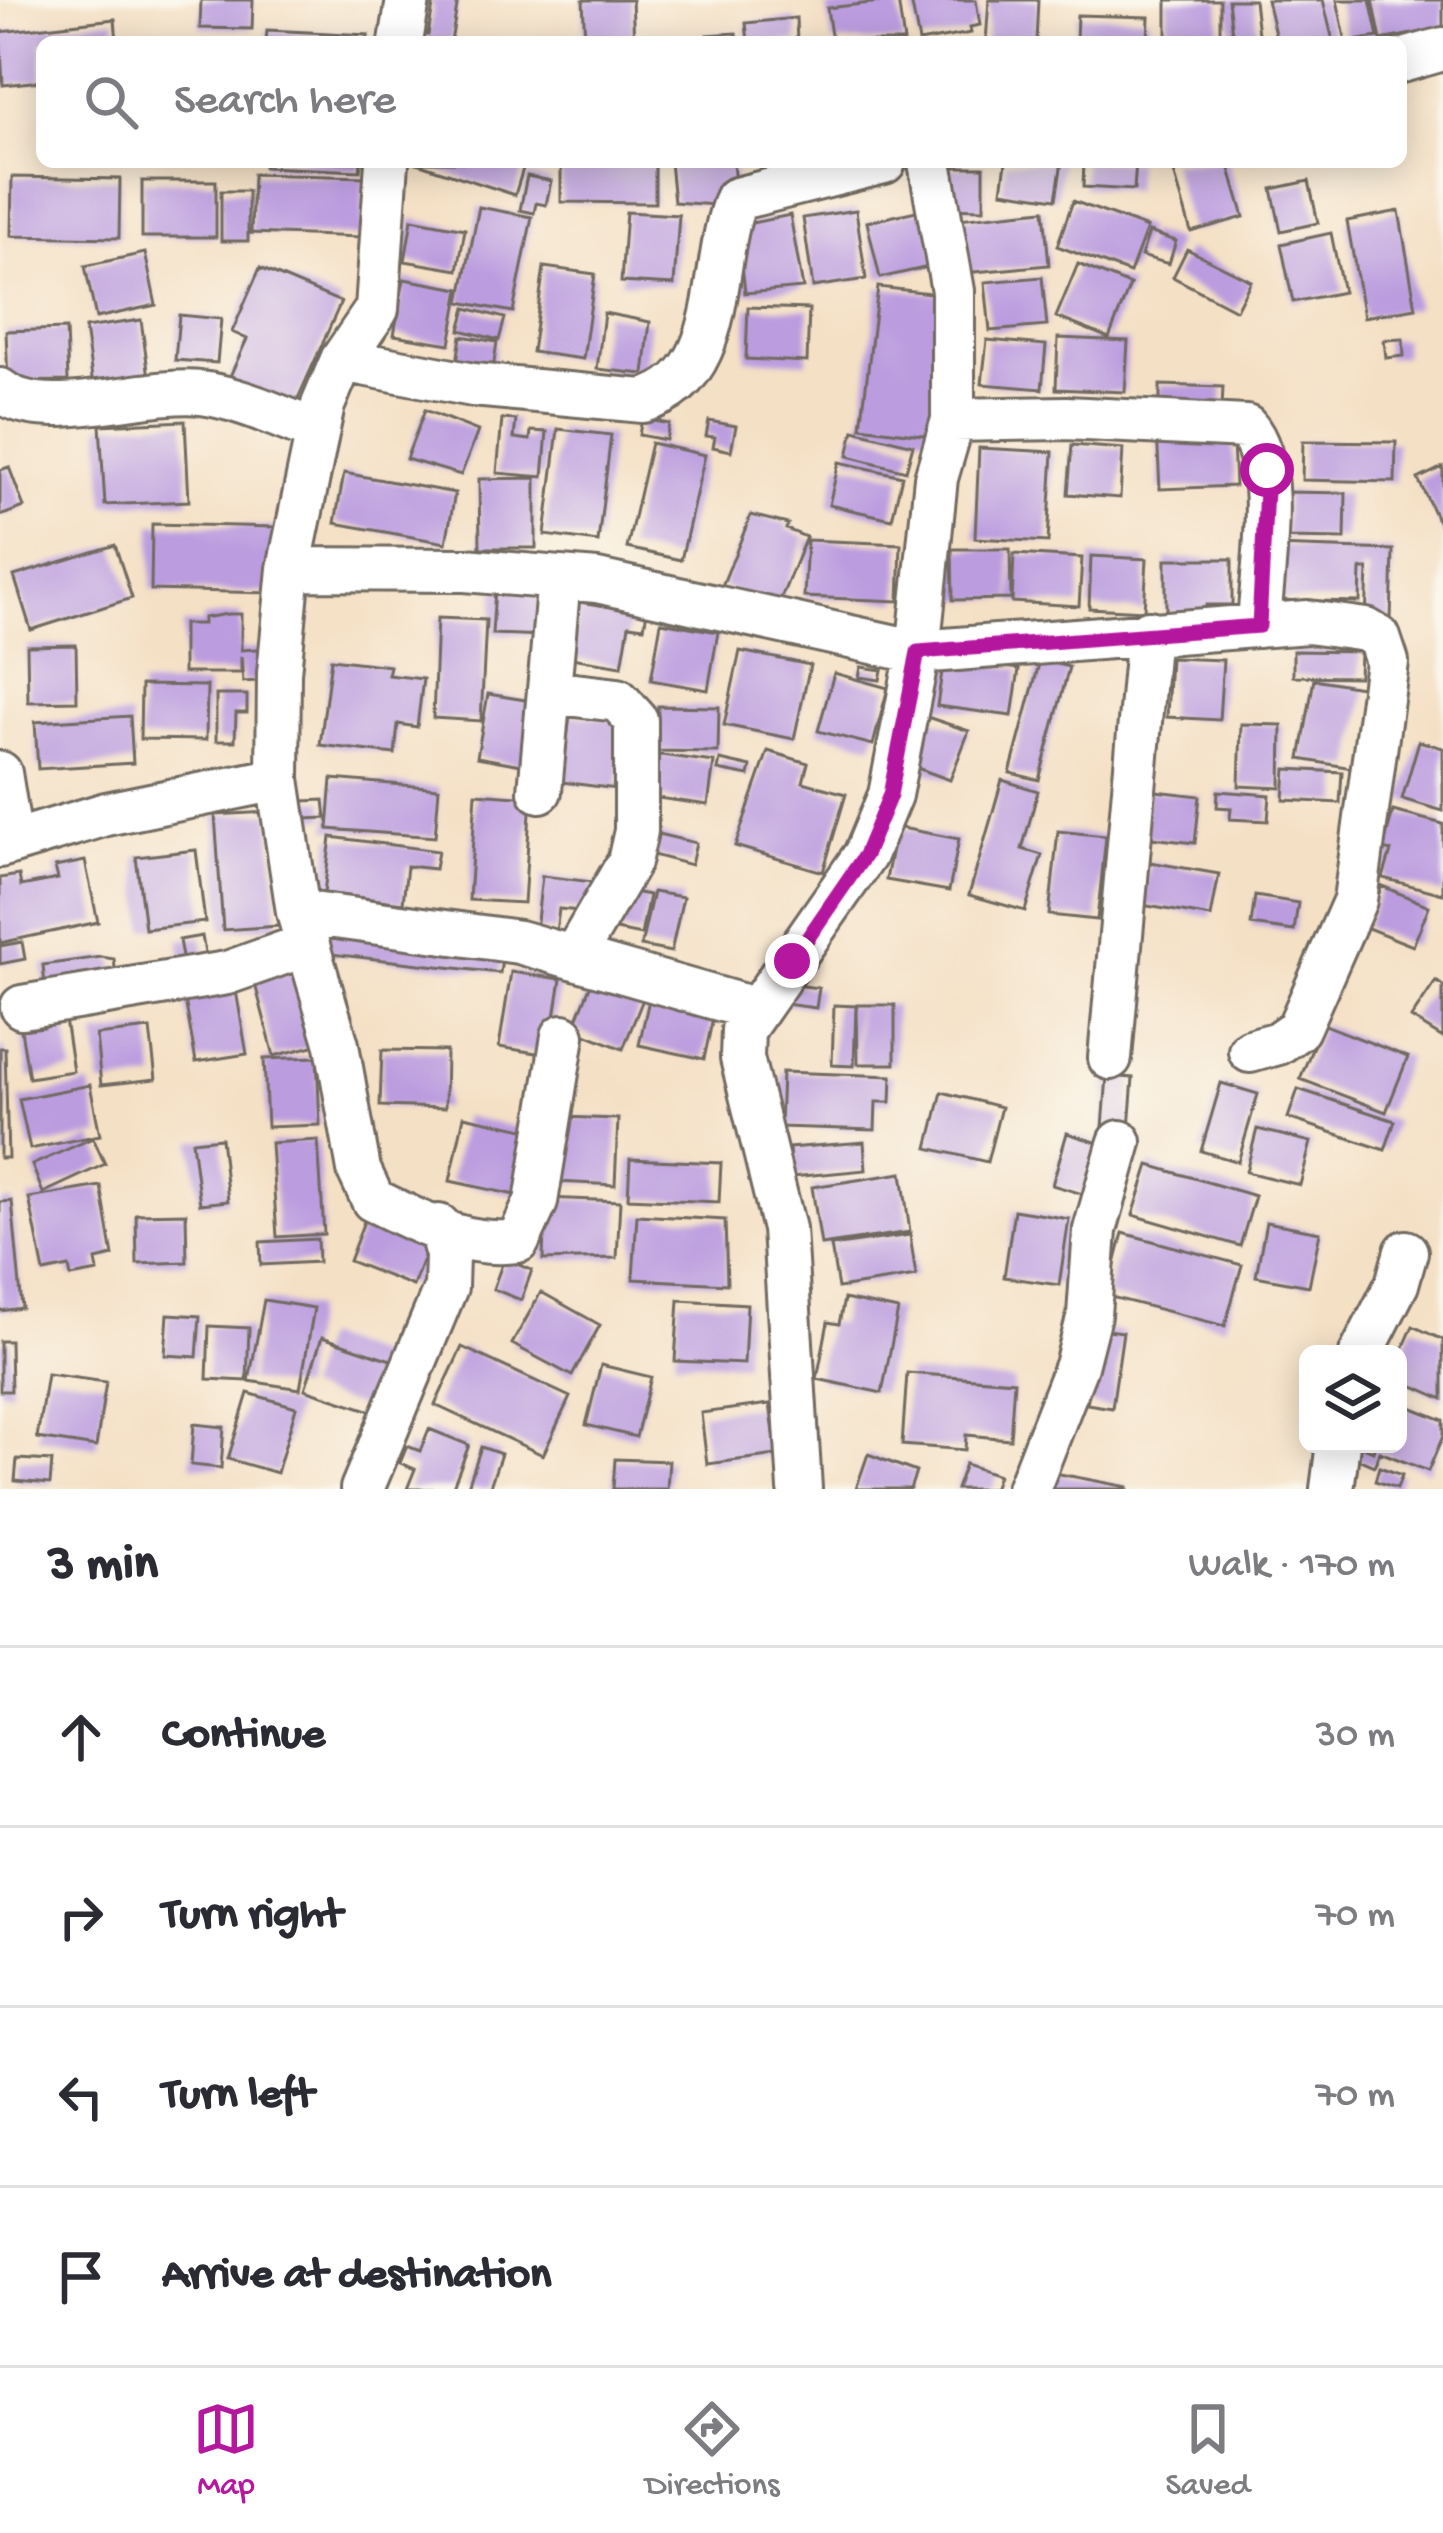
<!DOCTYPE html>
<html lang="en">
<head>
<meta charset="utf-8">
<style>
  :root { --surface:#fff; --page:#f2f2f3; --text:#2b2b33; --muted:#7c7c81; --line:#e1e1e2; --accent:#b5179e }
  body { margin:0; font-family:"Gochi Hand",sans-serif; background:var(--page); color:var(--text) }
  .controls { position:absolute; right:36px; bottom:36px; display:grid; overflow:hidden; border-radius:18px; box-shadow:0 6px 30px #0003 }
  .controls button { width:108px; height:108px; display:grid; place-items:center; padding:0; border:0; border-bottom:3px solid var(--line); background:var(--surface); color:var(--text); font:60px sans-serif }
  .stop { position:absolute; width:36px; height:36px; margin:-27px; border:9px solid #b5179e; border-radius:50%; background:#fff }
  .stop.end { background:#b5179e; border-color:#fff; box-shadow:0 3px 12px #0008 }
  .list { margin:0; padding:0; list-style:none }
  h2 { display:flex; justify-content:space-between; align-items:center; height:156px; margin:0; padding:0 48px; font-size:51px }
  h2 small { font-size:39px; font-weight:400; color:var(--muted) }
  .list li { display:grid; grid-template-columns:78px 1fr auto; gap:36px; align-items:center; box-sizing:border-box; height:180px; padding:0 48px; border-top:3px solid var(--line) }
  .list b { display:block; font-size:45px; white-space:nowrap }
  .list em { font-size:39px; font-style:normal; color:var(--muted) }
  .icon { flex:none; width:66px; height:66px; fill:none; stroke:currentColor; stroke-width:2; stroke-linecap:round; stroke-linejoin:round }
  .map { position:relative; flex:none; width:1443px; height:1489px; overflow:hidden }
  .search { position:absolute; background:var(--surface); box-shadow:0 6px 30px #0003; left:36px; right:36px; top:36px; height:132px; display:flex; align-items:center; gap:30px; box-sizing:border-box; padding:0 42px; border-radius:18px; color:var(--muted); font-size:45px }
  .sheet { height:876px; background:var(--surface) }
  nav { display:flex; justify-content:space-around; align-items:center; box-sizing:border-box; height:168px; border-top:3px solid var(--line); background:var(--surface); font-size:33px; color:var(--muted) }
  nav a { display:grid; justify-items:center; gap:6px }
  nav .on { color:var(--accent) }
  .map>svg:first-child { display:block }
</style>
</head>
<body>
<div class="map">
<svg width="1443" height="1489" viewBox="0 0 1443 1489">
  <rect width="100%" height="100%" fill="#fbf7ec"/>
  <filter id="ink" filterUnits="userSpaceOnUse"><feTurbulence type="fractalNoise" baseFrequency=".00833" numOctaves="2"/><feDisplacementMap in="SourceGraphic" scale="24" xChannelSelector="R" yChannelSelector="G"/><feConvolveMatrix kernelMatrix="1 2 1 2 8 2 1 2 1" color-interpolation-filters="sRGB"/></filter>
  <filter id="wash" filterUnits="userSpaceOnUse"><feTurbulence type="fractalNoise" baseFrequency=".004" numOctaves="4" result="noise"/><feDisplacementMap in="SourceGraphic" scale="48" xChannelSelector="R" yChannelSelector="G"/><feGaussianBlur stdDeviation="2.7" result="paint"/><feColorMatrix in="noise" values="0 0 0 0 0 0 0 0 0 0 0 0 0 0 0 0 0 1.4 0 .05"/><feComposite in="paint" operator="in"/></filter>
  <g filter="url(#wash)">
    <rect width="100%" height="100%" fill="#f4e0c5"/>
    <g id="blocks">
      <!-- building -->
      <path fill="#bb9ddf" d="M201,0H253L252,29L200,28Z
        M427,0H458L451,42H420L422,34L428,35L433,6Z
        M583,0H632L634,42H585Z
        M898,0L904,42H832L827,8Z
        M911,0H976L980,25L970,27L971,33L919,42Z
        M989,0H1038L1036,42H986Z
        M1167,0H1220V42H1167Z
        M1228,0H1254L1259,42H1233Z
        M1267,0H1323L1333,41L1277,42Z
        M1337,0H1370L1378,37L1346,42Z
        M1373,0H1443V28L1381,40Z
        M1077,15L1149,17L1148,42H1076Z
        M796,18L797,42H748L746,23Z
        M115,19L117,42H42V81L3,85L0,32Z
        M267,30L368,35V42H266Z
        M736,33L737,42H708L707,35Z
        M264,162H361L360,171L264,167Z
        M414,162H525L515,195Z
        M606,162H655V203L561,202V166Z
        M670,162H733L736,197L716,205L674,202Z
        M1006,162H1062L1056,199L1002,191Z
        M1084,162H1136L1134,190L1083,187Z
        M1171,162H1228L1244,217L1191,232Z
        M942,167H984V209L942,208Z
        M253,174L364,177L362,237L251,233Z
        M527,176L551,181L546,205L536,203L534,213L520,210Z
        M12,177L120,179L119,238L11,236Z
        M142,181H216V237H142Z
        M1309,181L1318,223L1281,231L1272,189Z
        M221,191H248V241H221Z
        M1073,201L1147,228L1130,273L1057,246Z
        M479,207L532,217L513,312L460,302Z
        M925,209L937,265L880,278L867,222Z
        M856,210L866,279L813,287L803,218Z
        M1044,210L1049,265L963,273L958,219Z
        M1399,211L1416,308L1364,317L1347,221Z
        M626,212L679,215L674,285L621,282Z
        M790,215L803,288L745,293L738,226Z
        M412,219L465,229L458,270L405,261Z
        M1149,232L1176,241L1169,264L1141,256Z
        M1331,233L1343,292L1293,302L1281,244Z
        M1187,249L1251,281L1236,310L1173,277Z
        M145,253L156,305L96,318L85,266Z
        M1078,264L1130,285L1109,338L1056,317Z
        M544,267L595,274L583,359L532,352Z
        M260,268L341,302L291,414L226,385L247,339L232,332Z
        M1042,277L1047,326L990,331L985,282Z
        M404,279L460,289L450,344L394,335Z
        M878,287L948,295L930,436L861,427Z
        M748,307L809,309L807,362L746,359Z
        M466,308L505,318L499,340L460,330Z
        M604,313L650,322L644,374L597,369Z
        M179,315L221,319L217,363L175,360Z
        M141,320L149,377L93,385L85,328Z
        M66,329L68,381L8,382L6,331Z
        M461,336L497,342L493,369L457,363Z
        M1058,338L1128,341L1125,392L1056,389Z
        M1403,339L1404,356L1386,358L1384,340Z
        M987,340L1046,345L1042,389L982,384Z
        M1160,385L1223,387L1222,409L1160,407Z
        M425,410L478,431L461,475L406,459Z
        M502,419L516,420L514,438L530,440L531,431L547,432L543,477L497,473Z
        M642,419L669,424L666,440L639,435Z
        M185,421L189,501L105,505L100,425Z
        M709,421L736,426L731,451L713,447L715,437L706,436Z
        M558,429L611,435L598,542L545,535Z
        M854,430L913,445L906,471L848,456Z
        M1157,430L1233,442L1235,486L1160,489Z
        M1303,441L1396,442L1395,482L1302,480Z
        M651,443L705,455L681,560L627,548Z
        M1072,445L1123,449L1120,498L1068,494Z
        M979,448L1053,452L1048,542L975,538Z
        M839,462L902,476L892,519L829,505Z
        M9,467L24,507L0,516V470Z
        M1443,467V532L1418,479Z
        M344,473L455,493L446,543L335,523Z
        M536,478V548H480L479,479Z
        M1286,492L1346,493L1345,539L1285,538Z
        M751,515L788,524L786,529L806,537L777,608L722,586Z
        M152,524L275,527L274,593L151,590Z
        M807,540L901,544L899,601L804,597Z
        M115,545L132,598L31,630L14,576Z
        M1274,546L1393,550L1391,621H1366L1368,569H1361L1360,602L1272,600Z
        M952,549H1010L1011,599L953,600Z
        M1014,554L1082,558L1079,606L1012,602Z
        M1091,556L1147,559L1144,611L1089,608Z
        M1166,559H1232V605H1206V613L1166,612Z
        M495,589L546,592L544,636L492,634Z
        M579,602L647,612L644,627L629,625L622,666L571,658Z
        M228,614H241V650L271,648L273,680L243,682L241,656V673H183V624H203V618Z
        M437,618L486,620L481,721L433,718Z
        M661,622L718,632L708,690L651,680Z
        M76,645L77,701L28,702L27,646Z
        M740,651L810,665L794,739L724,725Z
        M1293,651L1360,652L1359,677L1293,676Z
        M944,658L1019,669L1012,716L937,706Z
        M1170,658L1223,660L1219,720L1167,717Z
        M331,659L390,666L388,675L423,679L417,727L398,724L395,754L320,745Z
        M1040,660L1069,667L1039,780L1010,773Z
        M861,667L882,670L880,680L859,677Z
        M834,673L888,688L873,745L818,731Z
        M1314,679L1366,688L1352,768L1300,759Z
        M141,685L207,686L206,740L140,739Z
        M488,694L544,703L532,767L477,757Z
        M216,695H247V713H236L235,741H216Z
        M658,706L719,707L718,752L657,751Z
        M570,714L625,721L617,789L562,782Z
        M130,716L133,763L38,769L35,722Z
        M927,717L969,731L950,780L909,765Z
        M1241,724L1282,725L1281,788L1239,786Z
        M1419,741L1443,748V811L1402,799Z
        M768,751L808,763L803,782L846,794L823,872L735,846Z
        M661,755L714,762L708,805L644,796L649,757Z
        M720,760L751,767L749,776L718,770Z
        M1286,769L1342,772L1340,803L1284,800Z
        M332,779L439,788L435,837L328,829Z
        M1002,780L1038,791L1022,849L1042,855L1025,911L969,895Z
        M1147,790L1200,796L1195,843L1142,837Z
        M1218,791L1270,795L1268,821L1230,819L1231,808L1217,807Z
        M476,793L531,797L524,903L469,900Z
        M324,800L326,818L304,819L303,801Z
        M1393,811L1443,824V894L1383,878L1391,851L1383,849Z
        M270,812L278,926L223,930L215,815Z
        M896,827L959,839L949,891L886,880Z
        M1058,831L1106,836L1097,920L1049,915Z
        M654,833L696,843L691,865L649,854Z
        M331,837L438,851L435,869L407,866L403,903L324,893Z
        M196,850L205,922L145,929L136,857Z
        M85,861L98,922L0,943V878L19,875L21,886L58,879L55,867Z
        M1150,862L1219,874L1211,917L1142,905Z
        M542,876L593,882L590,912L559,909L556,932L536,930Z
        M1382,886L1429,906L1413,946L1365,927Z
        M618,889L649,895L641,935L611,929Z
        M653,892L683,897L671,952L641,946Z
        M1255,896L1298,903L1294,931L1251,925Z
        M324,931L503,951L500,973L322,953Z
        M202,936L206,959L183,963L179,940Z
        M22,942L25,959L0,964V946Z
        M101,957L114,959L116,977L45,986L43,965Z
        M301,968L321,1044L274,1056L254,980Z
        M511,972L561,979L549,1055L499,1047Z
        M593,979L643,999L623,1049L573,1029Z
        M1436,981L1443,986V1038L1411,1018Z
        M787,984L819,988L816,1008L785,1004Z
        M235,985L247,1054L196,1062L184,994Z
        M650,995L715,1008L704,1059L639,1045Z
        M834,1005L856,1006L854,1066L832,1065Z
        M857,1005H895V1064H858Z
        M64,1013L73,1071L29,1078L21,1030L44,1027L42,1016Z
        M1322,1024L1408,1057L1386,1112L1300,1079Z
        M150,1029L156,1079L101,1085L96,1035Z
        M0,1048H5L8,1158H0Z
        M382,1050L446,1051L445,1108L380,1106Z
        M317,1057L320,1125L267,1127L264,1059Z
        M782,1072L892,1076L891,1102H876L875,1130L780,1127Z
        M1107,1076L1133,1078L1129,1129L1103,1127Z
        M1221,1083L1258,1094L1238,1162L1201,1151Z
        M90,1085L100,1135L30,1149L19,1099Z
        M1298,1089L1395,1121L1385,1150L1288,1118Z
        M942,1092L1001,1107L987,1162L928,1148Z
        M464,1116L529,1130L515,1195L450,1181Z
        M561,1117L618,1119L615,1185L558,1182Z
        M1257,1129L1311,1142L1300,1185L1246,1172Z
        M1067,1133L1111,1147L1096,1198L1052,1185Z
        M93,1138L105,1164L43,1193L32,1165Z
        M221,1138L228,1201L200,1204L192,1141Z
        M318,1140L324,1234L277,1237L271,1143Z
        M864,1142L866,1170L791,1177L789,1148Z
        M630,1159L721,1163L719,1202L628,1198Z
        M1149,1165L1255,1196L1240,1246L1133,1215Z
        M902,1173L910,1232L821,1245L812,1187Z
        M101,1186L113,1256L96,1260L98,1272L71,1277L69,1267L44,1272L29,1198Z
        M545,1198L620,1201L617,1258L543,1260Z
        M12,1201L22,1308L0,1311V1202Z
        M1014,1210L1069,1219L1059,1285L1004,1277Z
        M186,1213L187,1262L137,1264L136,1214Z
        M637,1215L725,1220L727,1284L633,1279Z
        M366,1216L430,1241L413,1286L349,1261Z
        M1266,1222L1320,1232L1309,1286L1256,1276Z
        M1123,1233L1242,1265L1225,1326L1107,1296Z
        M910,1235L916,1276L838,1288L831,1246Z
        M317,1239L318,1262L261,1265L260,1242Z
        M504,1259L532,1270L521,1300L493,1289Z
        M541,1292L600,1325L572,1376L512,1344Z
        M844,1299L898,1310L882,1393L817,1379L828,1322L839,1324Z
        M264,1300L314,1308L300,1389L249,1381Z
        M679,1300L747,1304L744,1364L675,1361Z
        M168,1314L200,1316L197,1357L165,1355Z
        M209,1326L249,1328L247,1381L207,1379Z
        M1413,1326L1443,1340V1399L1398,1379V1360Z
        M1099,1329L1123,1332L1112,1408L1087,1404Z
        M322,1337L400,1363L383,1415L305,1389Z
        M0,1341H10L11,1391H0Z
        M462,1347L570,1397L543,1455L435,1405Z
        M601,1365L651,1377L636,1437L586,1425Z
        M907,1373L1014,1381L1010,1439L966,1435L965,1450L902,1445Z
        M47,1374L106,1382L96,1447L37,1438Z
        M248,1393L296,1407L277,1473L228,1459Z
        M1398,1402L1443,1420V1436L1428,1471L1380,1452L1374,1466L1349,1455L1356,1444L1373,1451L1375,1444H1398Z
        M770,1404L777,1455L707,1464L701,1413Z
        M194,1424L224,1427L221,1468L191,1465Z
        M429,1429L469,1445L452,1489H407L415,1469L400,1463L407,1446L420,1451Z
        M481,1447L501,1454L489,1489H467Z
        M868,1454L916,1472L910,1489H856Z
        M17,1459L52,1461L50,1484L15,1481Z
        M615,1459L669,1461L667,1489H613Z
        M965,1464L998,1475L993,1489H956Z
        M1379,1467L1402,1475L1397,1488L1375,1481Z
        M1044,1471L1128,1487V1489H1041Z"/>
    </g>
  </g>
  <g filter="url(#ink)">
    <use href="#blocks" fill-opacity="0" stroke="#716a61" stroke-width="3"/>
    <g fill="none" stroke-linecap="round" stroke-linejoin="round">
      <defs>
        <path id="minor" d="M401,42L408,0
          M1401,61L1443,49
          M387,162L377,309L342,360L323,405L289,569L279,673L278,779L298,912L337,1045L359,1170L373,1200C422,1223 463,1248 518,1241L536,1202L563,1036
          M342,360L473,385L643,401C729,378 709,264 736,199L884,162
          M0,390C43,425 143,387 201,393C240,398 279,417 316,431
          M953,420L1066,418L1246,427C1282,466 1261,574 1259,626
          M289,569L465,570L597,581L918,652L936,478L953,420V291L930,162
          M549,692L618,700L636,720V831L629,862L574,956
          M0,773L11,841
          M540,791L559,578
          M0,846L106,814L278,779
          M298,912L519,942L754,1009
          M22,1007L227,973L306,945
          M1110,1058L1148,632
          M1361,1354L1397,1284L1406,1252
          M362,1489L446,1287L447,1255L439,1226
          M800,1489L784,1229L742,1058L743,1030L865,855L890,795L918,652L1308,622L1366,630L1379,638L1387,662L1355,900L1298,1029L1278,1043L1250,1051
          M1028,1489L1076,1366L1089,1315L1095,1230L1120,1142
          M1332,1489L1338,1444"/>
      </defs>
      <!-- minor casing -->
      <use href="#minor" stroke="#716a61" stroke-width="48"/>
      <!-- minor -->
      <use href="#minor" stroke="#fff" stroke-width="42"/>
    </g>
  </g>
  <g fill="none" stroke-linecap="round" stroke-linejoin="round" filter="url(#ink)">
    <!-- route -->
    <path stroke="#b5179e" stroke-width="15" d="M792,961L865,855L890,795L918,652L1259,626L1267,470"/>
  </g>
</svg>
<div class="controls">
<button><svg class="icon" aria-label="layers" viewBox="0 0 24 24"><path d="M12 4l9 5-9 5-9-5zM3 14l9 5 9-5"/></svg></button>
</div>
<div class="stop" style="left:1267px;top:470px"></div>
<div class="stop end" style="left:792px;top:961px"></div>
<div class="search"><svg class="icon" aria-label="search" viewBox="0 0 24 24"><circle cx="10" cy="10" r="6"/><path d="M15 15l6 6"/></svg>Search here</div>
</div>
<section class="sheet">
<h2>3 min<small>Walk · 170 m</small></h2>
<ul class="list">
<li><svg class="icon" aria-label="ahead" viewBox="0 0 24 24"><path d="M12 20V5M6 11l6-6 6 6"/></svg><div><b>Continue</b></div><em>30 m</em></li>
<li><svg class="icon" aria-label="right" viewBox="0 0 24 24"><path d="M7 20v-9h11M14 6l5 5-5 5"/></svg><div><b>Turn right</b></div><em>70 m</em></li>
<li><svg class="icon" aria-label="left" viewBox="0 0 24 24"><path d="M17 20v-9H6M10 6l-5 5 5 5"/></svg><div><b>Turn left</b></div><em>70 m</em></li>
<li><svg class="icon" aria-label="arrive" viewBox="0 0 24 24"><path d="M6 21V4h12l-3 4 3 4H6"/></svg><div><b>Arrive at destination</b></div></li>
</ul>
</section>
<nav>
<a class="on"><svg class="icon" aria-label="map" viewBox="0 0 24 24"><path d="M3 6l6-2 6 2 6-2v14l-6 2-6-2-6 2zM9 4v14M15 6v14"/></svg>Map</a>
<a><svg class="icon" aria-label="directions" viewBox="0 0 24 24"><path d="M12 3l9 9-9 9-9-9zM9 14v-3h6M13 9l2 2-2 2"/></svg>Directions</a>
<a><svg class="icon" aria-label="saved" viewBox="0 0 24 24"><path d="M7 4h10v16l-5-4-5 4z"/></svg>Saved</a>
</nav>
</body>
</html>
